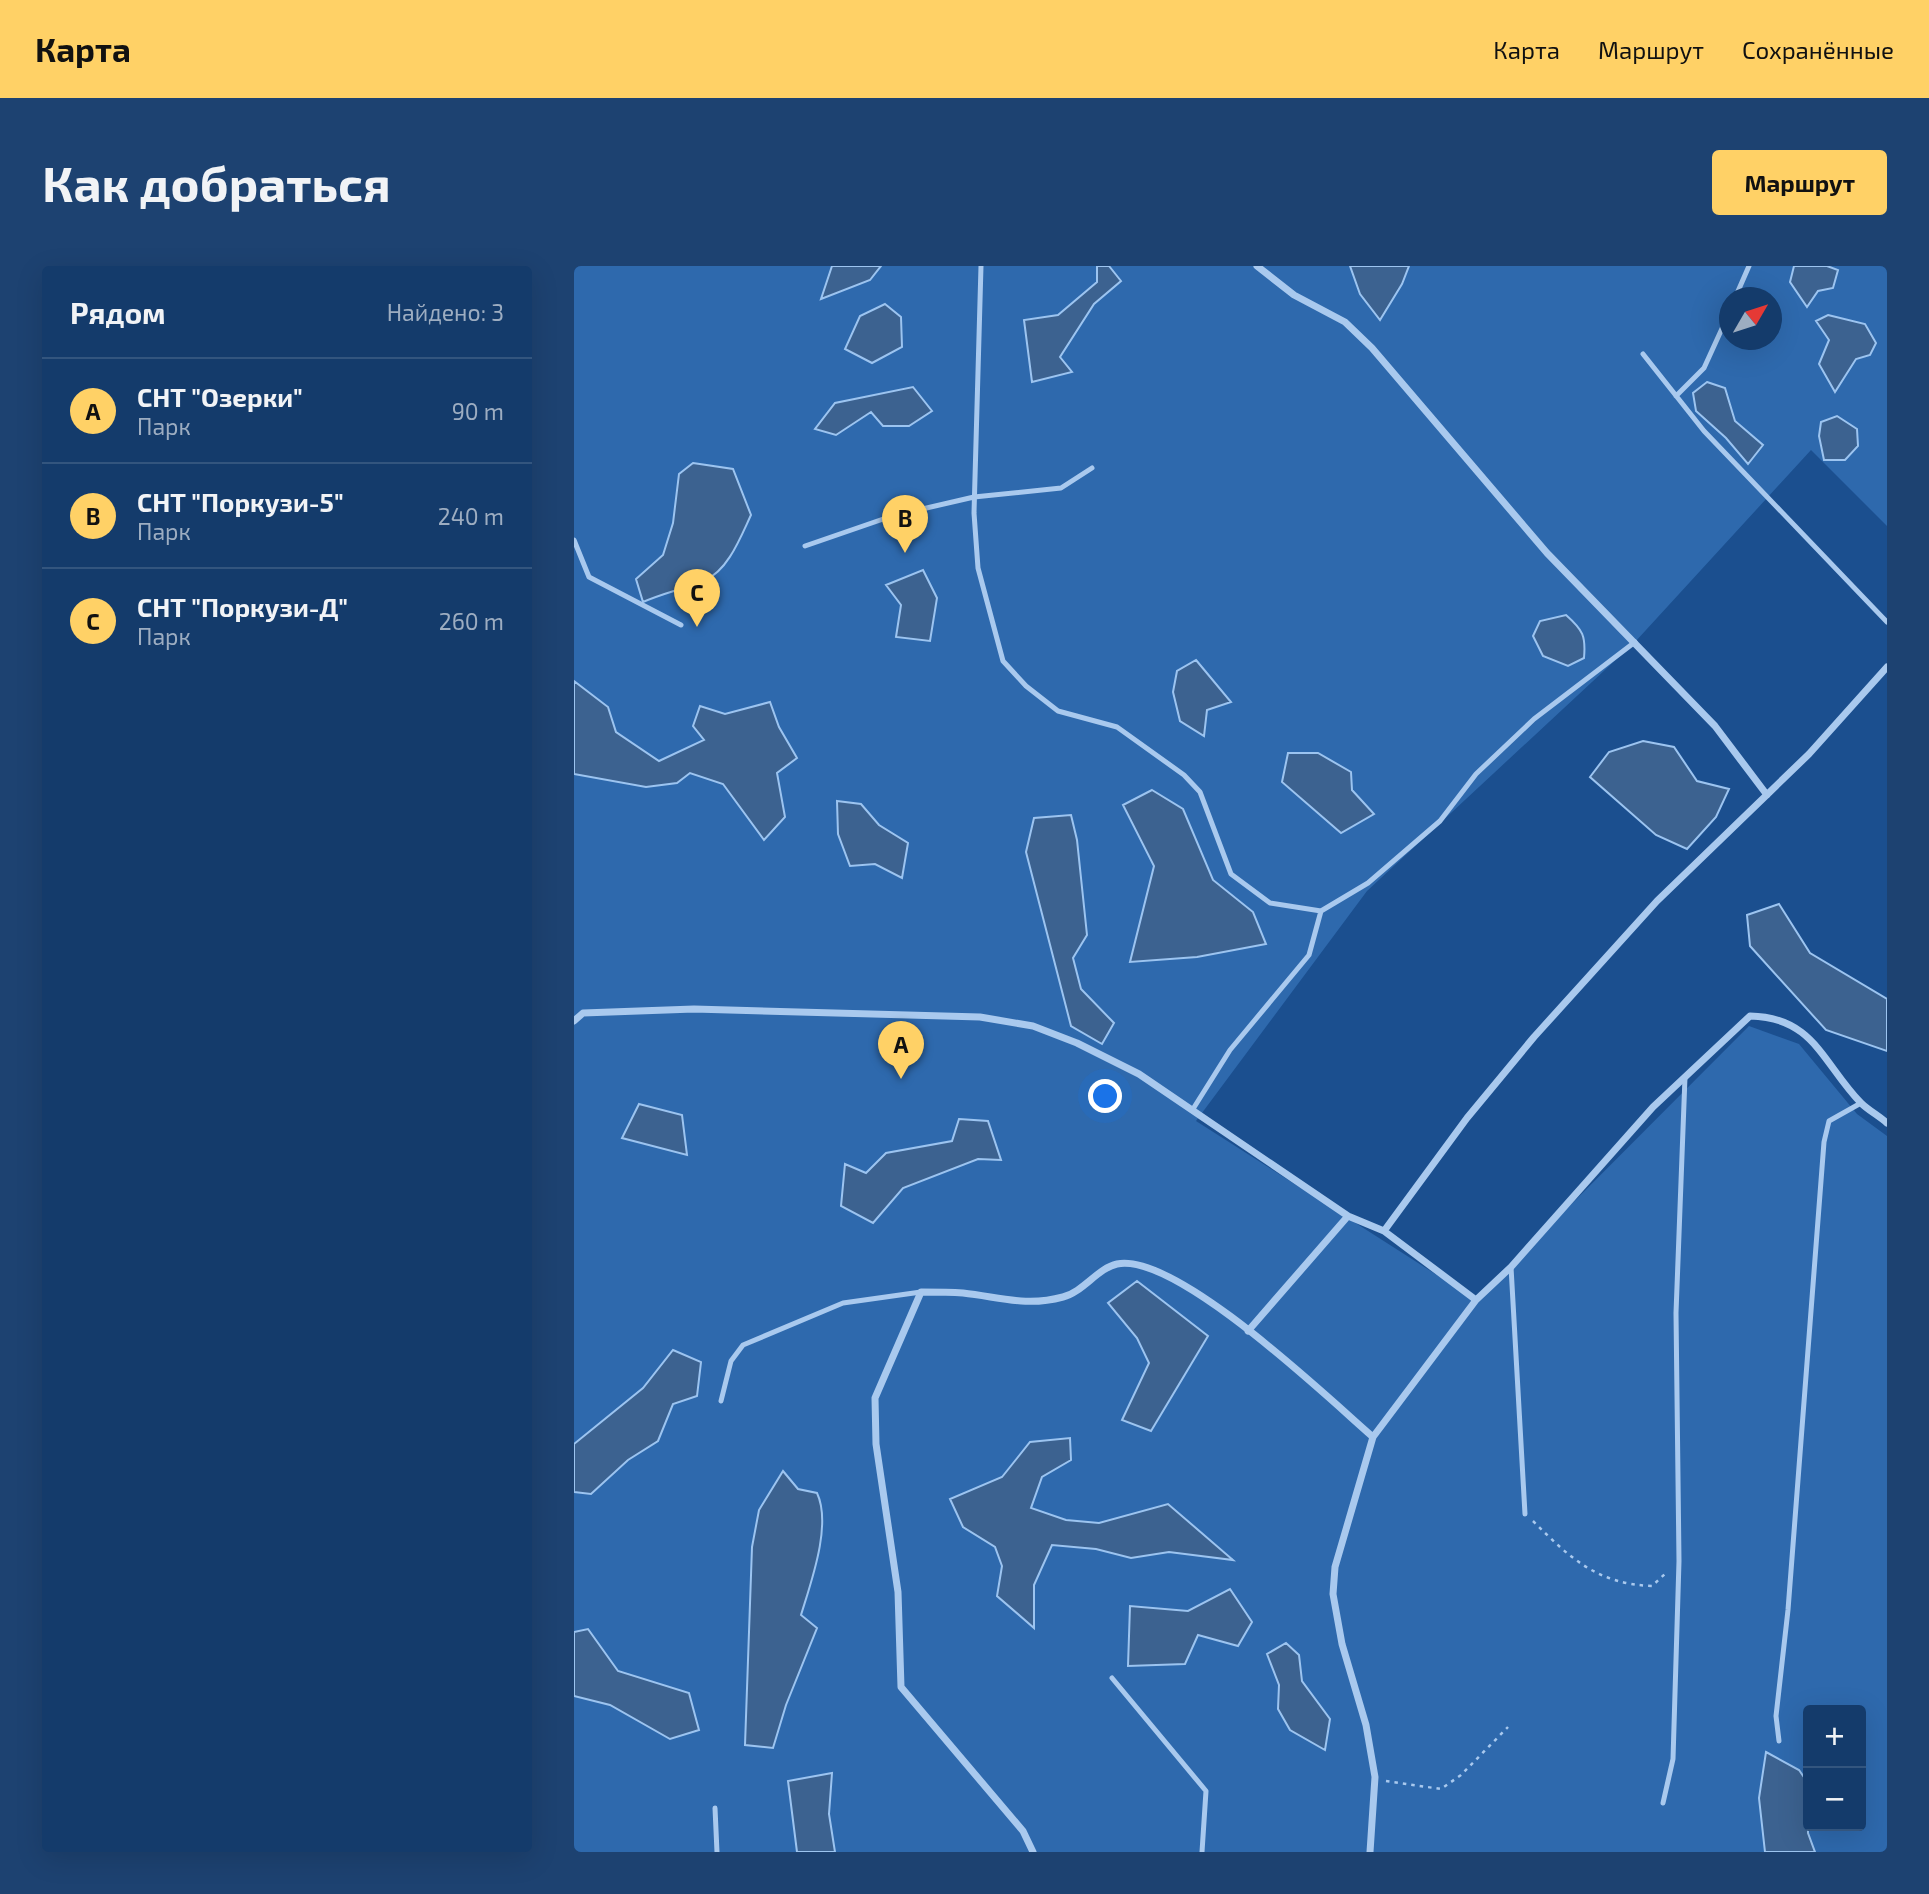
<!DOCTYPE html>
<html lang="ru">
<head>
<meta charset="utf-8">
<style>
  :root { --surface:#143b6b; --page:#1d4271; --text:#f1f3f6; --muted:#9dadc1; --line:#33557e; --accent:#ffd166 }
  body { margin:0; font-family:"Exo 2",sans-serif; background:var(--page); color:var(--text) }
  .controls { position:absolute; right:21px; bottom:21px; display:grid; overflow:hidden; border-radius:7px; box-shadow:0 7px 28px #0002 }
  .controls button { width:63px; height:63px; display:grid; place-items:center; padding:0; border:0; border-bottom:2px solid var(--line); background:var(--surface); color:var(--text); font:35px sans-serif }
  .compass { position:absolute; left:1145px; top:21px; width:63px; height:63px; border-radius:50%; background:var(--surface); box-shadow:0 7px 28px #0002; rotate:51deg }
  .you { position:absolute; left:532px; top:831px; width:24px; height:24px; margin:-18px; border:5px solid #fff; border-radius:50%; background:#1a73e8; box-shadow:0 0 0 10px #1a73e833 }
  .badge { display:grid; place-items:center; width:46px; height:46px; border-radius:50%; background:var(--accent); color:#111; font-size:23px; font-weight:700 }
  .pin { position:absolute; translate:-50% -58px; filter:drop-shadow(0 2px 4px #0008) }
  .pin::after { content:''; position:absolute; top:37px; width:24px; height:21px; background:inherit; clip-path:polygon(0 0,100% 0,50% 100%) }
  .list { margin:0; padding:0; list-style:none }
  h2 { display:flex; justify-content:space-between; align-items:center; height:91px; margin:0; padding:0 28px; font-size:30px }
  h2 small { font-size:23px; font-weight:400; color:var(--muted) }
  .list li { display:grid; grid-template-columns:46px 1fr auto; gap:21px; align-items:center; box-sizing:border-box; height:105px; padding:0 28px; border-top:2px solid var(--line) }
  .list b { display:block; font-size:26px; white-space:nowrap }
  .list p { margin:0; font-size:23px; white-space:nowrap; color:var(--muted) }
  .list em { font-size:23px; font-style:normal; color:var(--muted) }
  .map { position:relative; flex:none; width:1313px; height:1586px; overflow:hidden; border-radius:7px }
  header { display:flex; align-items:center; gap:42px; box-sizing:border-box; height:98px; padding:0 35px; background:var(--accent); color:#111 }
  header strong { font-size:33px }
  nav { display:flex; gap:38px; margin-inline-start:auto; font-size:24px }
  .intro { display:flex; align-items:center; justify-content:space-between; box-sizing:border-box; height:168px; padding:0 42px }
  h1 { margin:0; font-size:49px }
  .button { padding:18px 32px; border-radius:7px; background:var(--accent); color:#111; font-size:24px; font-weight:700 }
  main { display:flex; gap:42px; padding:0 42px }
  aside { flex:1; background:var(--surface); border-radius:7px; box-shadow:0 7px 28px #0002 }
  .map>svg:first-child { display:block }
</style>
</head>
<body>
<header>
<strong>Карта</strong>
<nav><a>Карта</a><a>Маршрут</a><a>Сохранённые</a></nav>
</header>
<div class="intro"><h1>Как добраться</h1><a class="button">Маршрут</a></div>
<main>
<aside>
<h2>Рядом<small>Найдено: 3</small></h2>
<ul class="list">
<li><span class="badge">A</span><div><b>СНТ &quot;Озерки&quot;</b><p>Парк</p></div><em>90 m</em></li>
<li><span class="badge">B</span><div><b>СНТ &quot;Поркузи-5&quot;</b><p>Парк</p></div><em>240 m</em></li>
<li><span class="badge">C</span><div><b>СНТ &quot;Поркузи-Д&quot;</b><p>Парк</p></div><em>260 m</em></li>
</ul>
</aside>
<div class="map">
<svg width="1313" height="1586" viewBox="0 0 1313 1586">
  <rect width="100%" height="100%" fill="#1b4f8f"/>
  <!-- green -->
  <path fill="#2e69ad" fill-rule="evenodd" d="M0,0H1313V260L1237,184L1061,376L793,625L622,855L902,1034L1175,760L1225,778L1283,848L1313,870V1586H0ZM1156,32H1198V74H1156ZM1234,1444H1287V1560H1234Z"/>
  <!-- water -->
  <path fill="#3c6290" stroke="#9cc4f0" stroke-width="2" d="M258,0H307L296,14L247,33Z
    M523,0H535L547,15L520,38L486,91L498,106L458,116L450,54L484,49L523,16Z
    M776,0H835L828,18L806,54L786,28Z
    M1220,0H1253L1264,4L1259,22L1244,25L1233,41L1216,16Z
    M311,38L327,51L328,81L298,97L271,83L286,50Z
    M1254,49L1291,58L1302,77L1296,89L1282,93L1261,126L1245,98L1255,74L1242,55Z
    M1133,116L1151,122L1161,155L1189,179L1174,198L1152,172L1122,145L1119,127Z
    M339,121L358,145L335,160H309L297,146L262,169L241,163L261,137Z
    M1263,150L1283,163L1284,180L1271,194H1250L1245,170L1247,156Z
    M119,197L159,203L177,249C167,270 154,305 131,314C110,323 89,327 69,336L62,313L89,289L99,257L105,208Z
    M349,304L363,332L356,375L322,371L327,339L312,319Z
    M992,349C1009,364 1012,370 1010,392L994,400L969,390L959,370L966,355Z
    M622,394L657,436L633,444L630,470L606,455L599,426L603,405Z
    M0,415L34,441L42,466L85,495L130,474L119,460L126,440L151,448L196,436L205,461L223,492L203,507L211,551L190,574L149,518L116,507L103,517L72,521L0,508Z
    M1069,475L1100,481L1123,515L1155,523L1142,551L1113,583L1082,569L1016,511L1035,486Z
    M714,487H744L777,506L778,524L800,548L767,567L708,516Z
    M578,524L609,543L639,614L679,646L692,678L623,691L556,696L580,600L549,539Z
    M263,535L287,538L305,559L334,577L328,612L301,598L276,600L264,568Z
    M497,549L503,574L513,669L499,692L507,723L540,757L528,778L497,760L452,586L460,552Z
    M1205,638L1236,687L1313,733V785L1252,764L1176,680L1173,649Z
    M65,838L108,849L113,889L48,872Z
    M385,853L414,855L427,894L404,893L329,922L299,957L267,940L271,898L292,907L312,887L378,875Z
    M563,1015L634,1070L577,1165L548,1154L575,1097L563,1072L534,1037Z
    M99,1084L127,1096L123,1130L99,1138L84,1175L54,1194L17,1228L0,1226V1178L69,1122Z
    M496,1172L497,1194L468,1211L457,1242L492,1254L525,1257L594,1238L659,1294L595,1286L557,1292L522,1283L478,1279L460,1319V1362L423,1330L428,1300L421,1281L389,1261L376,1233L428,1211L456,1176Z
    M209,1205L224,1223L243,1227C258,1259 237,1316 227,1349L243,1362L212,1439L199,1482L171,1479L178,1281L185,1244Z
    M656,1323L678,1356L664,1380L624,1369L611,1398L554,1400L556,1340L614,1345Z
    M14,1363L44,1405L115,1427L125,1464L96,1473L36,1439L0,1430V1366Z
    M712,1377L725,1389L728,1415L756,1453L751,1484L716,1464L704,1443L705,1419L693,1388Z
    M1192,1486L1225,1504L1234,1517V1567L1241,1586H1191L1185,1532Z
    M258,1507L255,1548L261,1586H223L214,1515Z"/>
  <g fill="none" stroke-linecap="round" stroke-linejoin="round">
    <!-- path -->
    <path stroke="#a9c9ee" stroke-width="2.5" stroke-dasharray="3.5 5" stroke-linecap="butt" d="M959,1255C996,1292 1023,1318 1078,1320L1093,1306
      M812,1515L867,1523L887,1509L934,1461"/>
    <!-- service -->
    <path stroke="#a9c9ee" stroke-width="5" d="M407,0L400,247L404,302L429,395L452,420L484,445L543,461L610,509L626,526L657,608L696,637L747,645
      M1161,32L1175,0
      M1069,88L1130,165L1313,356
      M1102,130L1130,102L1156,45
      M0,274L15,311L107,359
      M231,280L318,250L400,231L487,222L518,202
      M619,843L656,784L735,689L747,645L794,617L866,555L902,508L960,453L1061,376
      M937,1001L951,1248
      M147,1135L157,1095L169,1079L269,1037L347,1026
      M538,1412L632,1525L628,1586
      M1205,1475L1202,1450L1214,1344L1250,876L1255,855L1287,837
      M1089,1537L1099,1493L1105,1295L1102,1047L1111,811
      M141,1542L143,1586"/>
    <!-- minor -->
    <path stroke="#a9c9ee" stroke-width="7" d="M683,0L720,29L771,56L798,82L973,287L1141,460L1193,529
      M0,755L9,747L120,743L406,751L459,760L503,777L565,808L774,950L810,965
      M902,1034L937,1001L1079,841L1176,750C1240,751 1249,798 1287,837C1294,844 1305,850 1313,857
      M674,1065L774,950
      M459,1586L449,1565L327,1421L324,1326L302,1178L301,1132L347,1026C361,1026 375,1026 389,1027C426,1031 452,1041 489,1031C509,1026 524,1002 543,998C602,986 753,1131 799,1171
      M796,1586L801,1511L792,1459L768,1378L759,1328L761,1301L799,1171L902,1034L810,965L893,852L960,771L1083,635L1235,488L1313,401"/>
  </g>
</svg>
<div class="controls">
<button>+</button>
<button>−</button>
</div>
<svg class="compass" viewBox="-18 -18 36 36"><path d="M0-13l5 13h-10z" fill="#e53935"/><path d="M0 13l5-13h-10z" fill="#9dadc1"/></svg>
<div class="you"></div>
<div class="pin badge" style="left:327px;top:813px">A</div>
<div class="pin badge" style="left:331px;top:287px">B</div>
<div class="pin badge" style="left:123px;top:361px">C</div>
</div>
</main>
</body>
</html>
